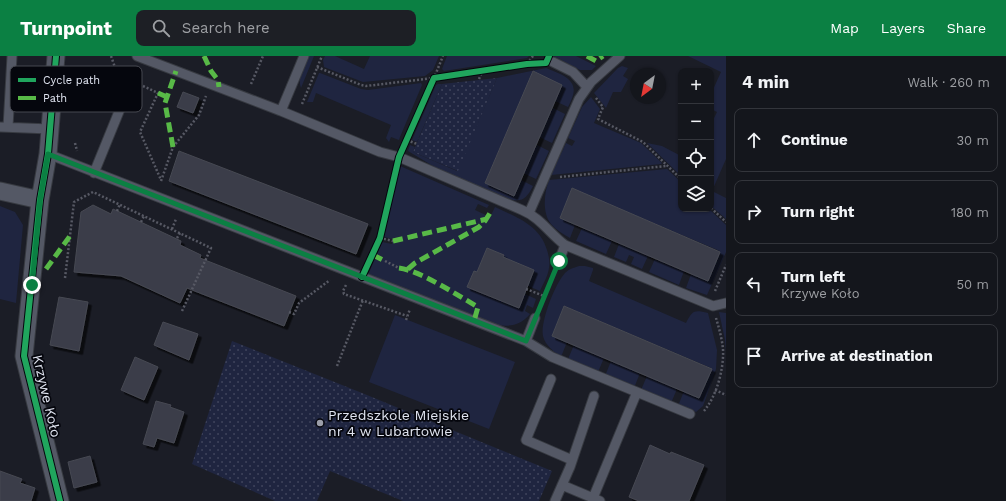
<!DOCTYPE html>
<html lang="en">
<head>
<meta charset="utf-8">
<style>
  :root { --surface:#14161c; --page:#1d1f25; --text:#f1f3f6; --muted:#9d9fa3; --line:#33353b; --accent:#0b8043 }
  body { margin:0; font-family:"Work Sans",sans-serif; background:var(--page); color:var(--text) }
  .controls { position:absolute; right:12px; top:12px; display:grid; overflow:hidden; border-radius:8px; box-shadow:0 1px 3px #0004 }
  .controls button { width:36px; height:36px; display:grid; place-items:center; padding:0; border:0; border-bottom:1px solid var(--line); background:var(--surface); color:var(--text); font:20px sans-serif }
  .compass { position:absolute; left:630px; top:12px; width:36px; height:36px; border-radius:50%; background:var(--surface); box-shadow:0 1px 3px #0004; rotate:212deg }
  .stop { position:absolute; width:12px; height:12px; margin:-9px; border:3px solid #0b8043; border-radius:50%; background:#fff }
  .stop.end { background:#0b8043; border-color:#fff; box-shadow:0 1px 4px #0008 }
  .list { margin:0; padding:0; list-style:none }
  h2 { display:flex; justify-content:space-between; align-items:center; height:52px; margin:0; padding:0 16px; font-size:17px }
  h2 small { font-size:13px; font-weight:400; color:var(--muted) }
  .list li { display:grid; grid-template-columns:26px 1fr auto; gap:12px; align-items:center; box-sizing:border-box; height:64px; margin:0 8px 8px; padding:0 8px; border:1px solid var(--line); border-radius:8px }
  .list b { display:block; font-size:15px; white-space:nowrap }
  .list p { margin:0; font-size:13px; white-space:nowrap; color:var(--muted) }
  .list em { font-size:13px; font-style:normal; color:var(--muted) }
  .icon { flex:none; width:22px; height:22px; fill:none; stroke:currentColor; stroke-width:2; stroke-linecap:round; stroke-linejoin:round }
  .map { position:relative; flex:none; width:726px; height:445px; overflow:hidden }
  header { display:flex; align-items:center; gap:24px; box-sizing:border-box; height:56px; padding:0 20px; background:var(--accent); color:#fff }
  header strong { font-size:19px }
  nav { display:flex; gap:22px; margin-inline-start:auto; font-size:14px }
  .search { width:280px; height:36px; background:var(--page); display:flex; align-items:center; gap:10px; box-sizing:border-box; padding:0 14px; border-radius:8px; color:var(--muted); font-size:15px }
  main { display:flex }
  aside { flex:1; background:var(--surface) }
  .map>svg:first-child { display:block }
</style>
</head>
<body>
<header>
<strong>Turnpoint</strong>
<div class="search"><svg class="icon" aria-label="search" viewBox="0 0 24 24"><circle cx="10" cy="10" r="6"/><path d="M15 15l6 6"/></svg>Search here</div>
<nav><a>Map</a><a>Layers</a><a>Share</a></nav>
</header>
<main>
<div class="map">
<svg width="726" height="445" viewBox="0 0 726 445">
  <defs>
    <pattern id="park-dots" width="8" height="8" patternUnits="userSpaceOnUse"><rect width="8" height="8" fill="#1f2540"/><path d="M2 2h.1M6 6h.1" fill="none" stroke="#3f445c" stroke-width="1.8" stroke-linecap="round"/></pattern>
    <filter id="shadow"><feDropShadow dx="3.5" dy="3.5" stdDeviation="0" flood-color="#0009"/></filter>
  </defs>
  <rect width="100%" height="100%" fill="#1b1d26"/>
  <!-- grass -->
  <path fill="#1f2540" d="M308,0H314L301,32C297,21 303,10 308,0Z
    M325,0H335L364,13L370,0H439L433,14L425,20L363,26L324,11L323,4Z
    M447,0H529L527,2L444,15L442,13Z
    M554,0H576L596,10L592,14H580Z
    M688,0H726V103L712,135L726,142V163L711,150V68L717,56L711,53V38L721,16Z
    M622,10L628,12L623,20L628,23L621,36H613L606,52L594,37L618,12Z
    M546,12C557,17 578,22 573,39C572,43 570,47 568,51L555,45L562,29L533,16L485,127L514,140L521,124L533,130C527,142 522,147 509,143L438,113L408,95L410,89L415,91L413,96L457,115L497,22Z
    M319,17H320L361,33L368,34L421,27L422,29L400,81L399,84L391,81L389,86L386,82L391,69L316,37L313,46H307Z
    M438,28H442L417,86L412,84L436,29Z
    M591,41L600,53L594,67L641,87L662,107L661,108L551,119L566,87L572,90L575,85L568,82L582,51Z
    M553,52L565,58L552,87L539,81Z
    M647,87L662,90L681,100V120Z
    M537,89L549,95L536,123L523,117Z
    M400,110L489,149L487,152L478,148L475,154L490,161L495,151C516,161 540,169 547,194C549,200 550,207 549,212C548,220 543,228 540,235L528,230L525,238L536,243L533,252L527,249L525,255L530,258C521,269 511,271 497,269L368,219L382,186L392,188L393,183L384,181Z
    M667,113L681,126V153H709L726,169V196L707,239L686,232L691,218L708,225L720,195L572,133L560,162L575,169L570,182C563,178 556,174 551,168C542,157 544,137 549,124Z
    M0,150L15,156L23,169L16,247L0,243Z
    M582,172L612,185L606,198L576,185Z
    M619,188L648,200L642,213L631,208L634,201L629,199L626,206L614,201Z
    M655,203L684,215L679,229L649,216Z
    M579,210H585L593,212V214L589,225L686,267C693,254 694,254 708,257L717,294L716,313L703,350L696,356L678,350L684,335L699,342L711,312L564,250L552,280L567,286L561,301C554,296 545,289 543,280C540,266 555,228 565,217C569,213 573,212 579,210Z
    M719,256L726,257V294L725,284Z
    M395,259L515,306L489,373L369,326Z
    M574,289L604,302L598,316L568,303Z
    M611,305L640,317L634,332L605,320Z
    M647,320L677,333L671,347L641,334Z"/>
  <!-- park -->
  <path fill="url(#park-dots)" d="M497,22L458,115L413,96L442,28Z
    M232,285L362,337L552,415L539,445H403L330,415L317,445H275L192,408Z"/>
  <!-- building -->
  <path fill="#3a3d4a" stroke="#474952" filter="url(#shadow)" d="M533,15L562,29L514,140L485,127Z
    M183,36L199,42L193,57L177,51Z
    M179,95L368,168L356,198L169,125Z
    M572,132L720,196L708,225L560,162Z
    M93,149L111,158L113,153L181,185L180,189L201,199L200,202L296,240L284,270L187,232L180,247L121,220L74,216L81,156Z
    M487,192L504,199L503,201L534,214L519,252L467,231L474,215L477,216Z
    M59,241L88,246L79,295L50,289Z
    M564,250L712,313L699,342L552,280Z
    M163,266L198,278L189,304L154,289Z
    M135,301L158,311L144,344L121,334Z
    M156,345L171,349L170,351L184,356L174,387L157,382L154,391L143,388Z
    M650,389L670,398L671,396L704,409L689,445H639L629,441Z
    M90,400L97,426L74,432L68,406Z
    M0,415L22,423L20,427L35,432L31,445H0Z"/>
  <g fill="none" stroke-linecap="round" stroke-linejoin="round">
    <defs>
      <path id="lane" d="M137,0L281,55L380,96L399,101L522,154C541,162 549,177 565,189L713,250L726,247
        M553,6L573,16L587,31
        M281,55L304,0
        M0,71L50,73
        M8,71L12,0
        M48,98L526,285L552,301L690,358
        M94,117L129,31
        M529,157L579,43L591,26L620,0
        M559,205L565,189
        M526,285L535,262
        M551,323L526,384L572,404
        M562,429L600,445
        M593,442L637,336
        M555,445L570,411L594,340"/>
      <path id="street" d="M56,0L48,98L40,144L24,300L60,445
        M0,135L40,144"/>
    </defs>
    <!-- lane casing -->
    <use href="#lane" stroke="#373a41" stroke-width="11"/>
    <!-- street casing -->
    <use href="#street" stroke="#373a41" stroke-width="19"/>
    <!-- path -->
    <path stroke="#575964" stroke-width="2.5" stroke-dasharray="2 2" stroke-linecap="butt" d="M111,0L118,20
      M527,8L533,0
      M317,11L361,29L366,30L434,22L443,0
      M110,17L120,21
      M479,23L482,16
      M251,28L263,0
      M143,30L158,37L140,76L161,124
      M596,42L603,51L598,63L643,86L681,123
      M302,48L322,0
      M407,84L417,88
      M75,87L77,95
      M560,121L666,110
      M161,125L173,91L199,59L206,40
      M711,152L726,166
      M117,155L120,148
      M141,166L144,160
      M172,173L176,163
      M177,182L180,177
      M380,182L393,185
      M385,205L399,212
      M65,222L74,146L93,136L211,192L182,255
      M346,229L343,235L344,238L407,260
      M526,233L544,240
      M715,235L726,209
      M540,251L553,218
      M289,256L294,258L299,247L330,224
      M406,264L410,253
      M337,310L363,244
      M715,334L726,339
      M704,355C717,339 724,313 723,293C722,283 719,272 716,262"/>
    <!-- lane -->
    <use href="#lane" stroke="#545865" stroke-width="9"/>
    <!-- street -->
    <use href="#street" stroke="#545865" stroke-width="17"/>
    <!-- quiet -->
    <path stroke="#58b947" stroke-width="5" stroke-dasharray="10 5" stroke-linecap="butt" d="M204,0L211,15L218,24L219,31
      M587,0L596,5L603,0
      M129,31L131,25
      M158,37L167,41
      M173,91L165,47L176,15
      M393,185L487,163
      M373,199L385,205
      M399,212C421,215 457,239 478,251L474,265
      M46,213L70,180
      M408,213L415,207L479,171L485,165L490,157"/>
    <defs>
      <path id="cycleway" d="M56,0L48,98L40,144L24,300L60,445
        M362,221L380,182L399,101L434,22L527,8L546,7L549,0"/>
    </defs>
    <!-- cycleway casing -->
    <use href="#cycleway" stroke="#05060d" stroke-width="8"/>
    <!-- cycleway -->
    <use href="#cycleway" stroke="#20a55d" stroke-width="6"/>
  </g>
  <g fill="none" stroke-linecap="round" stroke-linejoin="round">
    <!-- route -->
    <path stroke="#0b8043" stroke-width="5" d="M32,229L40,144L48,98L526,285L559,205"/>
  </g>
  <!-- markers -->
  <circle fill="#9b9ea9" stroke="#05060d" stroke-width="1.5" cx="320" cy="367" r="4"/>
  <g text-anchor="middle" stroke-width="3.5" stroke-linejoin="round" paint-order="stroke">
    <!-- street labels -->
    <g font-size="14" fill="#e0e4f0" stroke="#05060d">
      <text transform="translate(47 340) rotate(77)" y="5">Krzywe Koło</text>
    </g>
    <!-- poi labels -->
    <g font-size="14" fill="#e0e4f0" stroke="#05060d" text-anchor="start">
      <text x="328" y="364">Przedszkole Miejskie<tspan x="328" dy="16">nr 4 w Lubartowie</tspan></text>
    </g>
  </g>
  <!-- legend -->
  <rect x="10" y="10" width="132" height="46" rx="6" fill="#05060d" stroke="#474951" stroke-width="1"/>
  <rect x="18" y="22" width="18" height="4" fill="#20a55d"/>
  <rect x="18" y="40" width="18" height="4" fill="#58b947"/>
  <g font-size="11" fill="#e0e4f0">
    <text x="43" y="28">Cycle path</text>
    <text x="43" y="46">Path</text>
  </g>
</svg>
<div class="controls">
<button>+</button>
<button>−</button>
<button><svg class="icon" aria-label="locate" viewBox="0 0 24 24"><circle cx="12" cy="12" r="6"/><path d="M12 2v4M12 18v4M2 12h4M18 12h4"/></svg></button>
<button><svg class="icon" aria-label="layers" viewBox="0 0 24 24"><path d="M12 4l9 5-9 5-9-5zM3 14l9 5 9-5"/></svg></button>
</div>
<svg class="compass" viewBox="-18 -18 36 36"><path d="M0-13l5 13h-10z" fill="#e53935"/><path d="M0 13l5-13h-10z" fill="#9d9fa3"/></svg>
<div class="stop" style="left:559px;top:205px"></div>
<div class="stop end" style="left:32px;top:229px"></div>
</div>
<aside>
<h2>4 min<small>Walk · 260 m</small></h2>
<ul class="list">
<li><svg class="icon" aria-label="ahead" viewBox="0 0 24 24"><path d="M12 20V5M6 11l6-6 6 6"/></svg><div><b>Continue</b></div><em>30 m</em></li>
<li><svg class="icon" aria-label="right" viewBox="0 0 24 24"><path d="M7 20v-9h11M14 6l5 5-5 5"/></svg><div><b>Turn right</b></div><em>180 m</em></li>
<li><svg class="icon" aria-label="left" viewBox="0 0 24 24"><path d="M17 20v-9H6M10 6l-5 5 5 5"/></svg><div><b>Turn left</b><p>Krzywe Koło</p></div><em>50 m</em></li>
<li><svg class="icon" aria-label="arrive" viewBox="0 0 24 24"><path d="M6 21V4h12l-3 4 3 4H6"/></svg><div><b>Arrive at destination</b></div></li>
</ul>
</aside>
</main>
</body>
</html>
